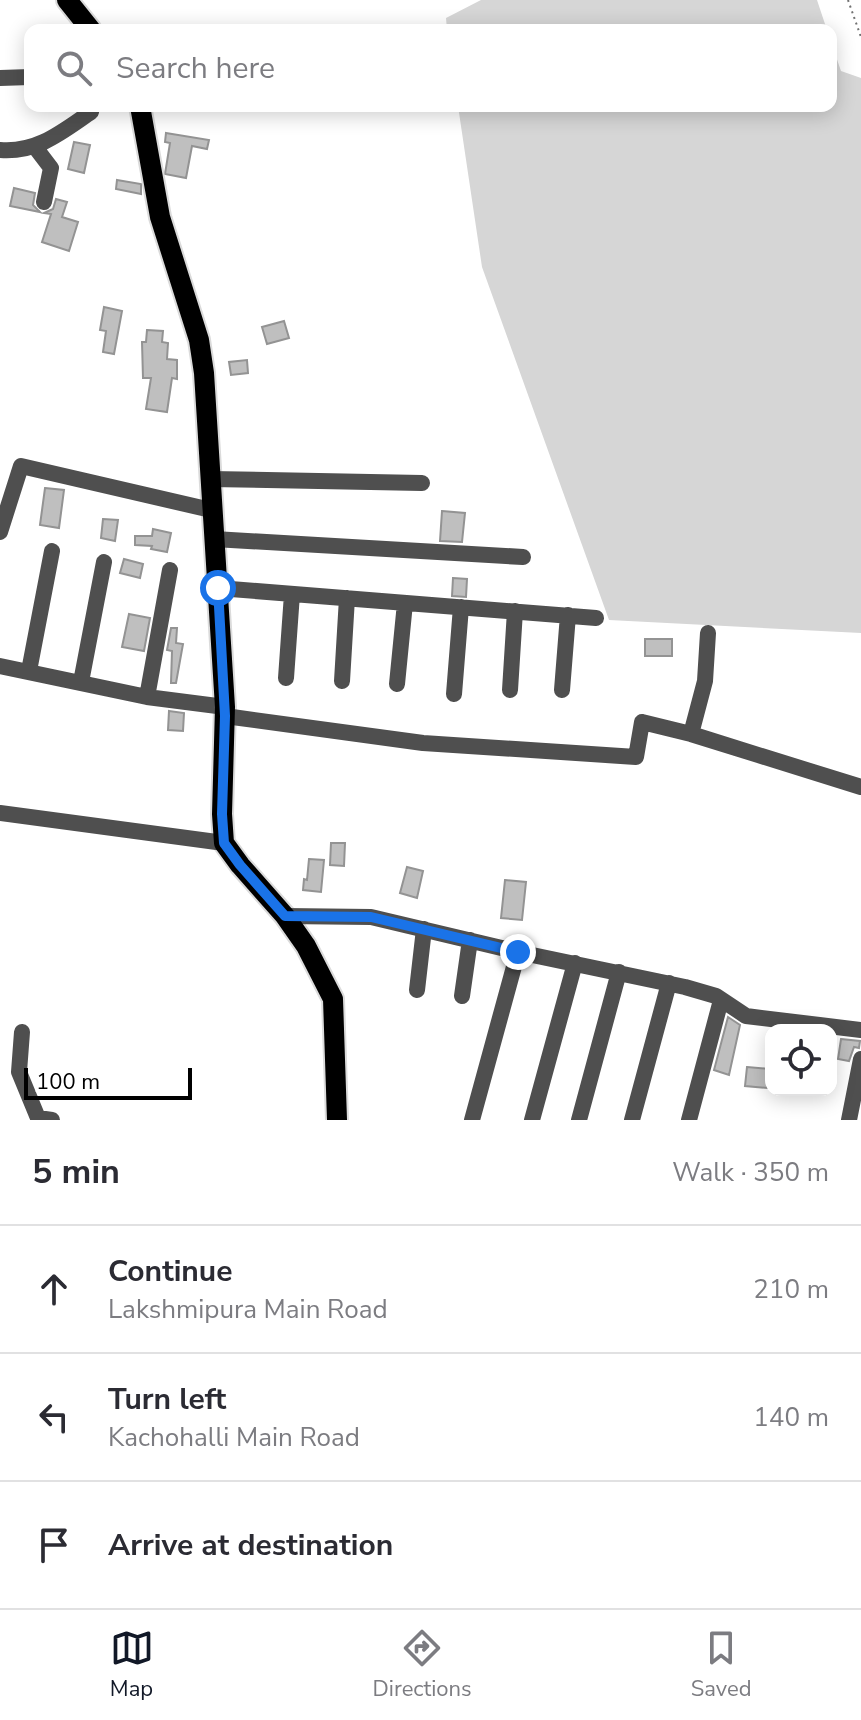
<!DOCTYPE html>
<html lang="en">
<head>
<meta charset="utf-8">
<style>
  :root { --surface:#fff; --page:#f2f2f3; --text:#2b2b33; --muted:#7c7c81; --line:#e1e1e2; --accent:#111827 }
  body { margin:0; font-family:"Nunito Sans",sans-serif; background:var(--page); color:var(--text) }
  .controls { position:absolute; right:24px; bottom:24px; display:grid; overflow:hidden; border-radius:16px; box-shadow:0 4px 20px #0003 }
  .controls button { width:72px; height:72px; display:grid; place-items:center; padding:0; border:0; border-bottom:2px solid var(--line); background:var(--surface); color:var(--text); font:40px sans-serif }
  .scale { position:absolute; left:24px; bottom:20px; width:168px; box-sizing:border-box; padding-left:8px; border:4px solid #000; border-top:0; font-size:22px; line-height:28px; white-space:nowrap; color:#000; -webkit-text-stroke:6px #fff; paint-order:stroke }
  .stop { position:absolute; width:24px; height:24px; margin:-18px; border:6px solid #1a73e8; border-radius:50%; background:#fff }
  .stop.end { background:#1a73e8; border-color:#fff; box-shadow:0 2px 8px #0008 }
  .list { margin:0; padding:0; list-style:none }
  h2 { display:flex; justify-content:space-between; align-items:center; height:104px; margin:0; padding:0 32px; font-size:34px }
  h2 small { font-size:26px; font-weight:400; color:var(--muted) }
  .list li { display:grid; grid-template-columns:52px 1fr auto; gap:24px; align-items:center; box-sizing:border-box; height:128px; padding:0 32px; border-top:2px solid var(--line) }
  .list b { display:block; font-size:30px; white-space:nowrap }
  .list p { margin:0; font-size:26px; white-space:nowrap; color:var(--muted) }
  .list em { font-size:26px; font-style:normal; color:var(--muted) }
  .icon { flex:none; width:44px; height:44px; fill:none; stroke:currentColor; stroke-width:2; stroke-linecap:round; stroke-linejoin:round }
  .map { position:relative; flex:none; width:861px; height:1120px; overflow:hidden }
  .search { position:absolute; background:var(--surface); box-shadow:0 4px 20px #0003; left:24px; right:24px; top:24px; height:88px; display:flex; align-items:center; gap:20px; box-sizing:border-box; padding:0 28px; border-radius:16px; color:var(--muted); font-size:30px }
  .sheet { height:488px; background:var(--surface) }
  nav { display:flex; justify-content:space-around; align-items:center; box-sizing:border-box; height:112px; border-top:2px solid var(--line); background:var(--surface); font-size:22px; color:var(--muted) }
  nav a { display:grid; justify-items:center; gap:4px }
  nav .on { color:var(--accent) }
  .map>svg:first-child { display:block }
</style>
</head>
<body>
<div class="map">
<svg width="861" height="1120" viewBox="0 0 861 1120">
  <rect width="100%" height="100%" fill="#fff"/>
  <!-- green -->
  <path fill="#d6d6d6" d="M481,0H817L827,30H447L446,18Z
    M831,42L841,71L861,78V633L609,620L482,267L458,106H831Z"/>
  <!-- building -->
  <path fill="#bfbfbf" stroke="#939393" stroke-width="2" d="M166,133L209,140L207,149L192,146L186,178L165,174L170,143L165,142Z
    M74,142L90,145L84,173L68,169Z
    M117,180L141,184V194L116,189Z
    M14,188L35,193L33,205L40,212L10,206Z
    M56,199L67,202L62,217L78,222L69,251L42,242L51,214L44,213L53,209Z
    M104,307L122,311L114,354L103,352L106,331L100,330Z
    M284,321L289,338L267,344L262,327Z
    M147,330L163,331L162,342L168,343L167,359L177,360V379L172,378L167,412L146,409L151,378H143L142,342H146Z
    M247,360L248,373L231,375L229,362Z
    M45,488L64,490L59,528L40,525Z
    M442,511L465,513L462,542L440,541Z
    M103,519L118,520L115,541L101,538Z
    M153,529L171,533L167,552L151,549L152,546L135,545V536H152Z
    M124,559L143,564L140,578L120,573Z
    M453,578L467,579L466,597L452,596Z
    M129,614L150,618L144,651L122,647Z
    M171,628H177L176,643L183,644L176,683H171L172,651L167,650Z
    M645,639H672V656H645Z
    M169,711L184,713L183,731L168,730Z
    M331,843H345L344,866L330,865Z
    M309,859L324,860L321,892L303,890L304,879L307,880Z
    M407,867L423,871L417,898L400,893Z
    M505,880L526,882L522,920L501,918Z
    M728,1017L740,1025L729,1075L714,1070Z
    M841,1039L860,1041L859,1048L854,1047L849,1061L838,1059Z
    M747,1067L769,1069L767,1088L745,1086Z"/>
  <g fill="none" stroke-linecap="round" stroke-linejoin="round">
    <defs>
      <path id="major" d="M67,0L91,30
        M140,106L160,217L199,340L204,373L225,707L222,814L224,843L240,865L285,916L306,946L333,999L337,1120"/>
    </defs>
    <!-- major casing -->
    <use href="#major" stroke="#dbdbdb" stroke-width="24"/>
    <!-- path -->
    <path stroke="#717171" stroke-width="2" stroke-dasharray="2 4" stroke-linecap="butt" d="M848,0L861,37"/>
    <!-- minor -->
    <path stroke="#4f4f4f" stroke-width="16" d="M0,78L30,77
      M35,147L51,168L44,202
      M0,150C37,153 62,132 91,112L92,106
      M210,479L422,483
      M0,532L21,466L211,510
      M214,539L523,557
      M218,588L596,618
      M0,666L147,697L225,707
      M29,671L52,551
      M286,678L292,594
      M342,681L347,598
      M81,682L104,562
      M397,684L405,603
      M510,690L515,611
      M562,690L568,615
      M454,694L461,607
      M147,697L170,570
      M225,716L423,743L636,757L642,722L691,734L705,681L708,633
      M691,734L861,787
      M0,813L224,843
      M285,916L371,917L518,952L685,987L716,996L746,1016L861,1030
      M417,990L424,929
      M462,996L470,940
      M22,1032L19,1072L38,1118L52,1120
      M472,1120L518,952
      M532,1120L575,963
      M579,1120L619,972
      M632,1120L669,983
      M689,1120L721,1000
      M849,1120L861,1059"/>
    <!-- major -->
    <use href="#major" stroke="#000" stroke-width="20"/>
  </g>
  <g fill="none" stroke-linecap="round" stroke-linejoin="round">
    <!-- route -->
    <path stroke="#1a73e8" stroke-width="10" d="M218,588L225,716L222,814L224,843L240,865L285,916L371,917L518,952"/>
  </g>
</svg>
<div class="controls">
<button><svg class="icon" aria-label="locate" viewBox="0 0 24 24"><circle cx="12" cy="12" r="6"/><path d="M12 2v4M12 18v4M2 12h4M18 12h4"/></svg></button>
</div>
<div class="scale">100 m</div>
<div class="stop" style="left:218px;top:588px"></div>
<div class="stop end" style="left:518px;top:952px"></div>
<div class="search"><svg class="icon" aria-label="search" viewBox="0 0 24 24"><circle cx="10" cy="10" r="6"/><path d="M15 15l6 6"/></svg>Search here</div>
</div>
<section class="sheet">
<h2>5 min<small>Walk · 350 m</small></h2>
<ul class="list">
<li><svg class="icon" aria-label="ahead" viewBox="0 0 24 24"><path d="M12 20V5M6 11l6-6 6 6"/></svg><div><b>Continue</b><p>Lakshmipura Main Road</p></div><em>210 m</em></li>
<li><svg class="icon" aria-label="left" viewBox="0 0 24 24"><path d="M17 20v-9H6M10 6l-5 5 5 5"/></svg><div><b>Turn left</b><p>Kachohalli Main Road</p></div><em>140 m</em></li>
<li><svg class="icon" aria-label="arrive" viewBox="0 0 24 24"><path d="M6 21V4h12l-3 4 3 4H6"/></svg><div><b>Arrive at destination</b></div></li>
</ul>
</section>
<nav>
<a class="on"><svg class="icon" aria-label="map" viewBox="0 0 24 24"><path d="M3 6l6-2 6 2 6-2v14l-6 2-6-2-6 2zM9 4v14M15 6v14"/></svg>Map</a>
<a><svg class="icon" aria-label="directions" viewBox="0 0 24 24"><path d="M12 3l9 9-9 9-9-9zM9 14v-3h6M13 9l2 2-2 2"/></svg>Directions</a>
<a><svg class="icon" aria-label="saved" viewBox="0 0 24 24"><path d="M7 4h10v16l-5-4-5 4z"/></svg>Saved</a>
</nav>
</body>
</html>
